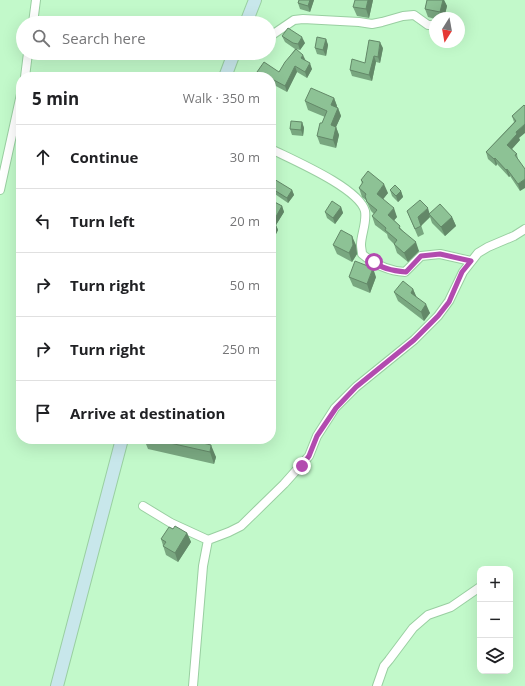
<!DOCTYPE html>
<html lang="en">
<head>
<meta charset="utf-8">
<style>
  :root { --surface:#fff; --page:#f2f2f2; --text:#202124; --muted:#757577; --line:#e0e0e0 }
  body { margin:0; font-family:"Open Sans",sans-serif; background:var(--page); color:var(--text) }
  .controls { position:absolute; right:12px; bottom:12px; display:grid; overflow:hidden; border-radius:8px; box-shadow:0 4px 16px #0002 }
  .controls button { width:36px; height:36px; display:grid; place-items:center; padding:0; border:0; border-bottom:1px solid var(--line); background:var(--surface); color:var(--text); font:20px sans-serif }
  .compass { position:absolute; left:429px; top:12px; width:36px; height:36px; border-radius:50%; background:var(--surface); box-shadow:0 4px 16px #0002; rotate:191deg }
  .stop { position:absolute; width:12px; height:12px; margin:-9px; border:3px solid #b24baf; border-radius:50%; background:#fff }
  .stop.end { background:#b24baf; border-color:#fff; box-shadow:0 1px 4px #0008 }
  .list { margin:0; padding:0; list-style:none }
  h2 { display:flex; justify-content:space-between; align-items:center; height:52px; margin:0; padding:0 16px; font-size:17px }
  h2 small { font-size:13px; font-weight:400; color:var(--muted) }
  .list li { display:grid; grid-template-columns:26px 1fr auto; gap:12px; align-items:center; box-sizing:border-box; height:64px; padding:0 16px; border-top:1px solid var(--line) }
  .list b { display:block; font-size:15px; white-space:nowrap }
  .list em { font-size:13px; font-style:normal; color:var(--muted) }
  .icon { flex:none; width:22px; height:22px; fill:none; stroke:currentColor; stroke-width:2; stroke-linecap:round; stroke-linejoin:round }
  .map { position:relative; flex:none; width:525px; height:686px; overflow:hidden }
  .search { position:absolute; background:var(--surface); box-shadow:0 4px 16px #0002; left:16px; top:16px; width:260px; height:44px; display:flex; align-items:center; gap:10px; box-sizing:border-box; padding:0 14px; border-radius:22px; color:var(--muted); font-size:15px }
  .panel { position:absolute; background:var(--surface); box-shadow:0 4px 16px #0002; left:16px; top:72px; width:260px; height:372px; border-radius:16px }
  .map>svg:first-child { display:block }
</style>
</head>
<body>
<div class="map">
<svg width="525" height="686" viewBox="0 0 525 686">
  <rect width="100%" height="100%" fill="#c2f9ca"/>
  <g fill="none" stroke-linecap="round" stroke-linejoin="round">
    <defs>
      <path id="street" d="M33,23L36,0
        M269,37L294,20L303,19L359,22L372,24L382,22L403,16L414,15L428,25H435
        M25,77L28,53
        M271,149C293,160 359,188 365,211C367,223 361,234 361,245C361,248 362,251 362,254C375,265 389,271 405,272L421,256L440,254L471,261
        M0,190L21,94
        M143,506L171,523L208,540
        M193,686L203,566L208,540L229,532L241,526L284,484L309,456L317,436L335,408L356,387L414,340L438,316L449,301L463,272L478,253L488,247L514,236L525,229
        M377,686L384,666L389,660L413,628L428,615L451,607L480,587"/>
      <path id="secondary" d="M246,23L255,0
        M225,77L234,53
        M57,686L122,439"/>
    </defs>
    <!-- street casing -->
    <use href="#street" stroke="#99cfa1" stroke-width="10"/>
    <!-- secondary casing -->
    <use href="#secondary" stroke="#99cfa1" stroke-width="14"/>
    <!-- street -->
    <use href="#street" stroke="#fff" stroke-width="8"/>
    <!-- secondary -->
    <use href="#secondary" stroke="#c8e7eb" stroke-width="12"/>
  </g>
  <!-- wall -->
  <path fill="#79a780" d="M299,0H314L310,12L300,9L298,3Z
    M373,0L369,18L357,16L353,7Z
    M427,0H444L447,6L444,18H435V19L428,17L425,9Z
    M282,36L305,43L300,50L296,49L312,69L307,78L297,72L287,92L274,85L272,87L271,86V77H259L257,72H279L295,49L285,42Z
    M326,39L328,45L326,56L317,54L315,48Z
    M383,48L380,63L376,62L372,81L352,76L350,70L365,63Z
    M334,98L337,106V107L338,108L341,116L336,127L339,135L336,148L320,144L317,136L325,117L308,110L305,101Z
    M524,105L519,138L520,140L512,149L517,154L518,160L520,191L510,176L509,177L497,164L496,166L488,159L486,152L514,122L512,116Z
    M302,122L304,128L303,136L292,135L290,129Z
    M361,180L388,193L383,199L397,217L394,220L419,251L408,262L397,253L394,244L388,238L387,234L375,225L372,216L374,214L371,211L366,200L362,197L359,188L362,184Z
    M271,186L292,190L294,195L288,203L272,192L271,189Z
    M390,190L401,191L403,197L398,202L392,196Z
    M271,200L282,206L284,212L276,225L278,230L275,236L271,234Z
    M341,207L343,213L335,224L327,218L325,212Z
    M407,211L452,217L456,226L445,236L432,223L430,217L421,225L424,234L418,237Z
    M333,245H356L357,254L352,262L337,254Z
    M349,277H376L370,293L353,286Z
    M413,289L416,297L430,313L424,321L398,301L394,292Z
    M144,439H203L204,443L216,457L214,464L148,449Z
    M173,529L187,533L191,542L178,562L166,555L161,539Z"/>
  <!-- shaded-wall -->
  <path fill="#638868" d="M310,0H314L310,12L308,6Z
    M368,0H373L369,18L366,9Z
    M443,0H444L447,6L444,18H442L440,12Z
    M302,37L305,43L300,50L298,44Z
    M326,39L328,45L326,56L323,50Z
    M380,42L383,48L380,63L378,57Z
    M303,55L306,61L301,58Z
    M374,56L376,62L372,81L369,75Z
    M310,63L312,69L307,78L305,72Z
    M295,66L297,72L287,92L285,86Z
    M272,79L274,85L272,87L271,83V80Z
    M334,98L337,106L334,113L331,105Z
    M338,108L341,116L336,127L339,135L336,148L333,140L331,125Z
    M302,122L304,128L303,136L301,130Z
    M525,124V133L519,138L520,140L510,151L507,145L516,132Z
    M495,158L497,164L496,166L494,159Z
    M507,169L510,176L509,177L506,170Z
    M525,179V188L520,191L518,184Z
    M384,184L388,193L380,203L377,194Z
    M292,190L294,195L288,203L287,198Z
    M401,191L403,197L398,202L396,196Z
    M282,206L284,212L276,225L278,230L275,236L272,230L273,222Z
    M341,207L343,213L335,224L333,218Z
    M394,208L397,217L391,224L388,215Z
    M428,208L430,215L429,214L430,217L421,226L418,217Z
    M452,217L456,226L445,236L441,227Z
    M352,236L356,245L357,254L352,262L349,253Z
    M416,242L419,251L408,262L404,253Z
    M373,268L376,277L370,293L367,284Z
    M413,289L417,298L411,293Z
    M426,304L430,313L424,321L421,312Z
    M200,439H203L205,447L199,442Z
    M211,445L216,457L214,464L210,452Z
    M187,533L191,542L178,562L175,553Z"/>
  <!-- building -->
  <path fill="#8dc295" stroke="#638868" d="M299,0H310L308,6L298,3Z
    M355,0H368L366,9L353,7Z
    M427,0H443L440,12L425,9Z
    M288,28L302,37L298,44L293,43L282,36Z
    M317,37L326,39L323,50L315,48Z
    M369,40L380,42L378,57L374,56L369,75L350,70L352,59L365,63Z
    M296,49L303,55L301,58L310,63L305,72L295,66L285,86L272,79L271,80V77H264L257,72L264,62L279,72L285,62Z
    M311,88L334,98L331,105L338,108L331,125L336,127L333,140L317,136L320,123H322L327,111L305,101Z
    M524,105L525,106V124L516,132L517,134L507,145L517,154L515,155L525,169V179L518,184L507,169L506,170L495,158L494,159L486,152L516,121L512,116Z
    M291,121L302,122L301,130L290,129Z
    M368,171L384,184L377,194L394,208L388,215L400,226L399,228L416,242L404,253L394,244L397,240L385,230L386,228L372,216L377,210L367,202L365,196L366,194L359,188L363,182L361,180Z
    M274,179L292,190L287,198L271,188V186Z
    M395,185L401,191L396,196L390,190Z
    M271,200L282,206L273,222L276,224L272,230L271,229Z
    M420,200L428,208L418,217L421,226L415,229L407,211Z
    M332,201L341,207L333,218L325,212Z
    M440,204L452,217L441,227L429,214Z
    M341,230L352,236L353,245L349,253L333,245Z
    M355,261L373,268L367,284L349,277Z
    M403,281L413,289L411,293L426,304L421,312L394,292Z
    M152,439H200L199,442L211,445L210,452Z
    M175,526L187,533L175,553L163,546L166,542L161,539L169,527L173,529Z"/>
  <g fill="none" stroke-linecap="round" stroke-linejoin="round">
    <!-- route -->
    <path stroke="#b24baf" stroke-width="5" d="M302,466L309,456L317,436L336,408L356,387L414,340L438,316L449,302L462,272L471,261L440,254L421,256L406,272C395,271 382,269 374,262"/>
  </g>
</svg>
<div class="controls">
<button>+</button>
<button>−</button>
<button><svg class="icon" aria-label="layers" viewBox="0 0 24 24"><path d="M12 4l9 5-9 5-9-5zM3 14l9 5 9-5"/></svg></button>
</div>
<svg class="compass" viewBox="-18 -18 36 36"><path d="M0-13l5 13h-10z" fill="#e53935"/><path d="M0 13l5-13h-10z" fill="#757577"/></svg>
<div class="stop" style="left:374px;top:262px"></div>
<div class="stop end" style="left:302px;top:466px"></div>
<div class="search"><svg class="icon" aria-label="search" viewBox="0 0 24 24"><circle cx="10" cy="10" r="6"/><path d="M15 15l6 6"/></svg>Search here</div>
<section class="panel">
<h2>5 min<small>Walk · 350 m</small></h2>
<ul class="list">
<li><svg class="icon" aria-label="ahead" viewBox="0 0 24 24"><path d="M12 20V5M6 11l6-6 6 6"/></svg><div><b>Continue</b></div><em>30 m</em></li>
<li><svg class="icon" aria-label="left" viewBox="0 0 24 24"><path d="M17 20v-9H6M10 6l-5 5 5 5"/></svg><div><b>Turn left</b></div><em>20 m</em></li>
<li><svg class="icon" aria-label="right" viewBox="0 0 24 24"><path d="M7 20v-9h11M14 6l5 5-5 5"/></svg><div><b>Turn right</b></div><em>50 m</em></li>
<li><svg class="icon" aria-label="right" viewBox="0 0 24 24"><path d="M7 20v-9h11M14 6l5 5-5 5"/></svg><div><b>Turn right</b></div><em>250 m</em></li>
<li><svg class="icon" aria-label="arrive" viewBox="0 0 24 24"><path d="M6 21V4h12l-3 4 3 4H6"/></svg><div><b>Arrive at destination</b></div></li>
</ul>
</section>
</div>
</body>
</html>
